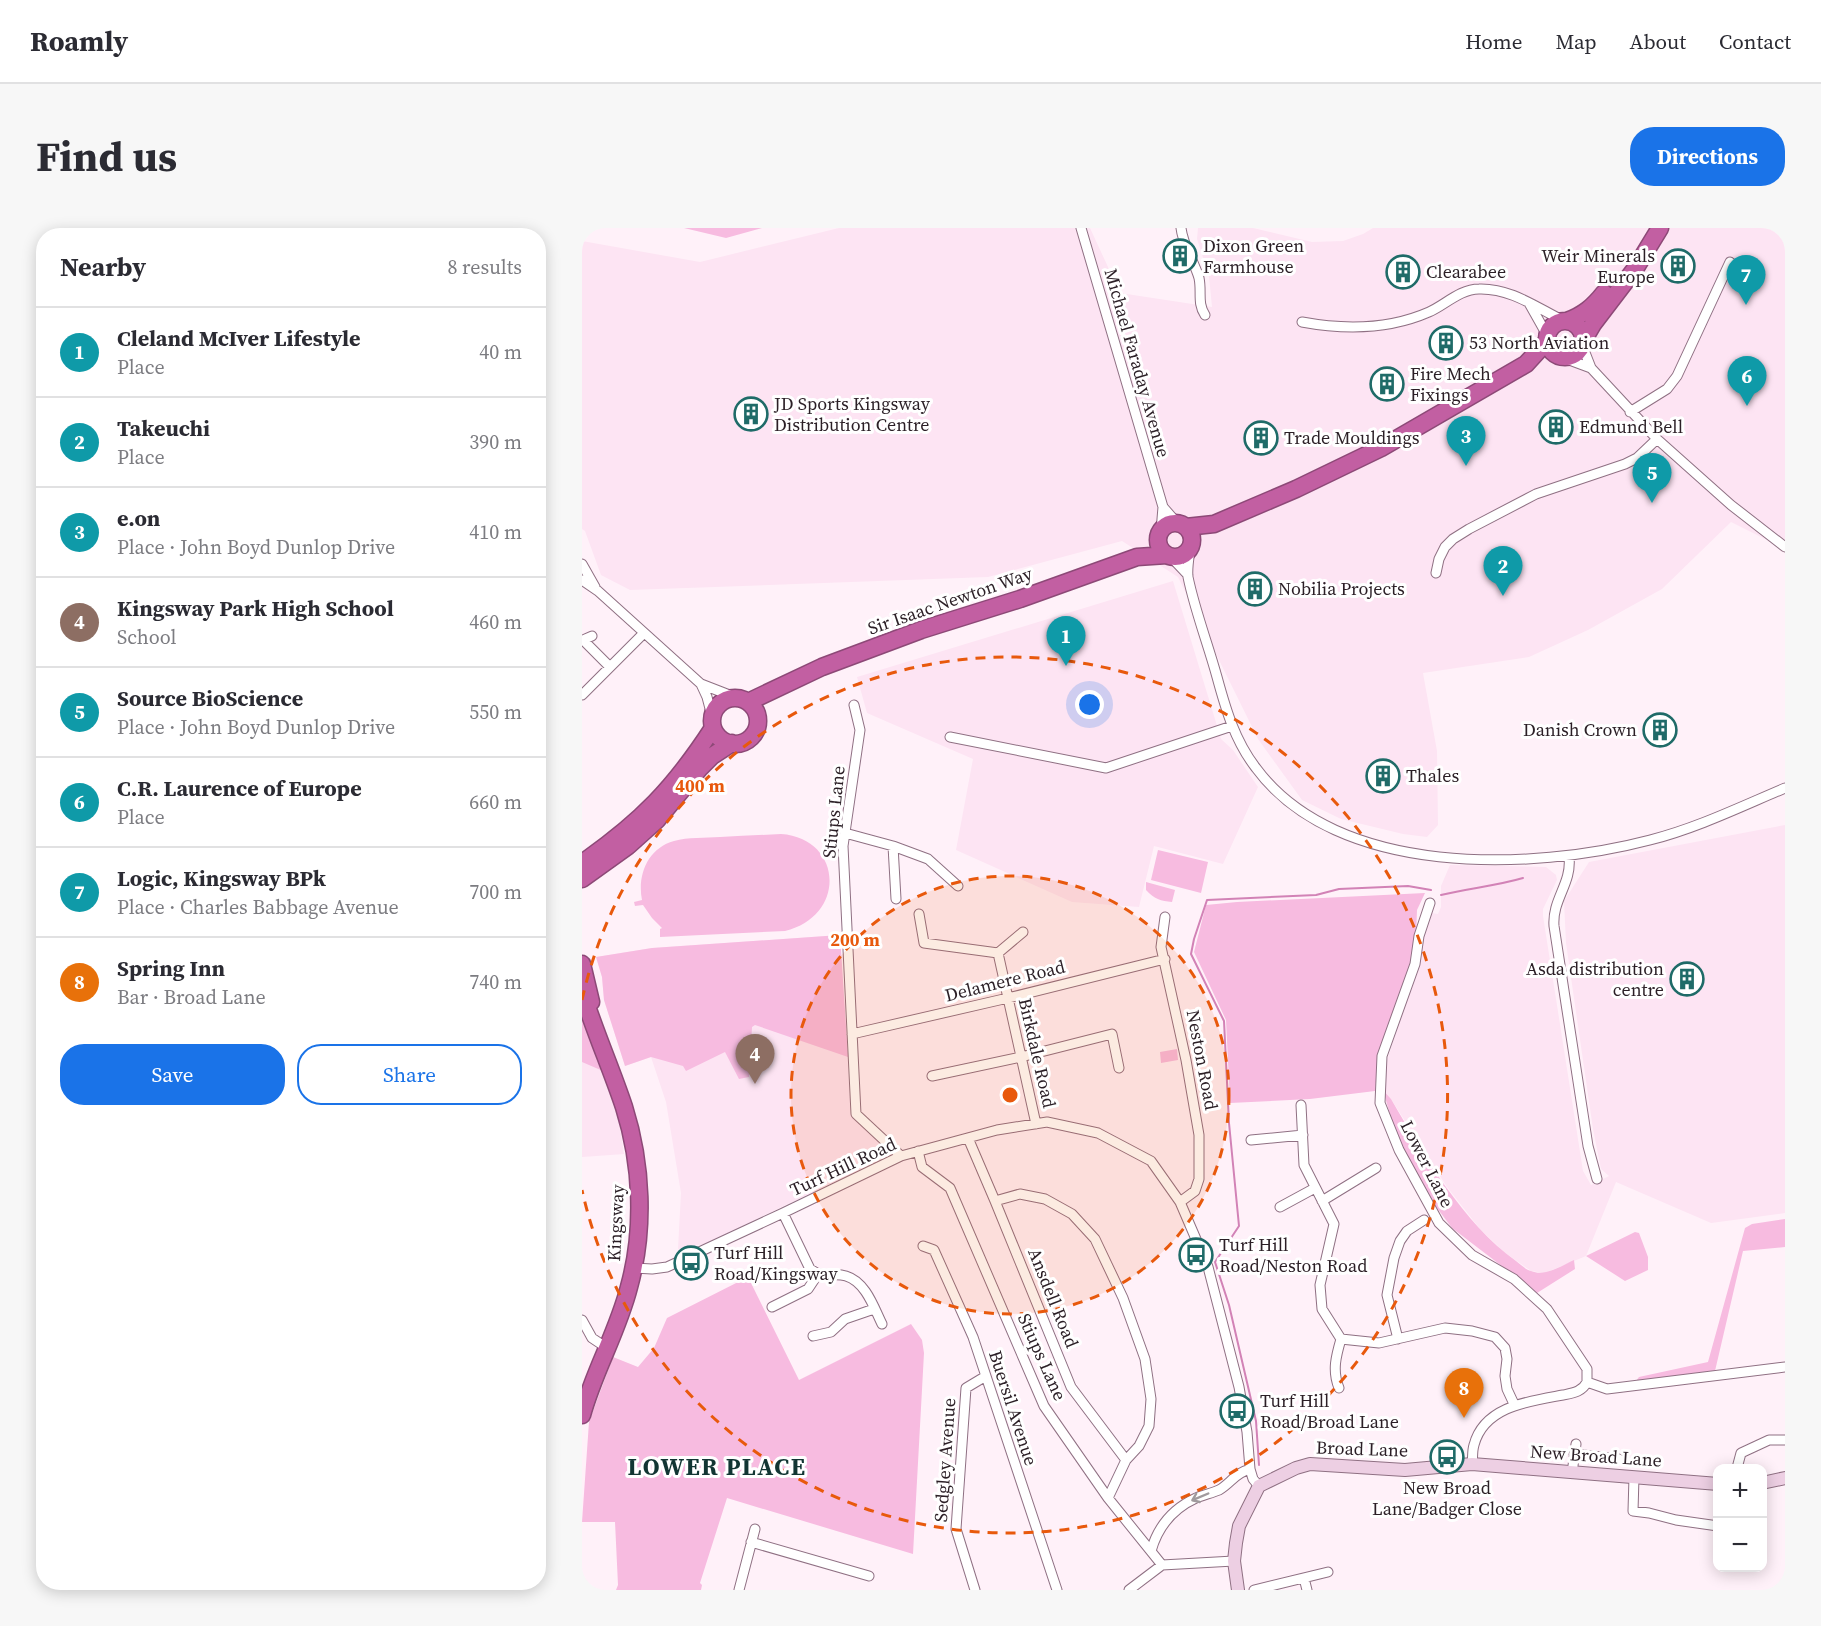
<!DOCTYPE html>
<html lang="en">
<head>
<meta charset="utf-8">
<style>
  :root { --surface:#fff; --page:#f7f7f7; --text:#2b2b33; --muted:#7c7c81; --line:#e1e1e2; --accent:#1a73e8 }
  body { margin:0; font-family:"Source Serif 4",serif; background:var(--page); color:var(--text) }
  .controls { position:absolute; right:18px; bottom:18px; display:grid; overflow:hidden; border-radius:12px; box-shadow:0 3px 15px #0003 }
  .controls button { width:54px; height:54px; display:grid; place-items:center; padding:0; border:0; border-bottom:2px solid var(--line); background:var(--surface); color:var(--text); font:30px sans-serif }
  .you { position:absolute; left:508px; top:477px; width:21px; height:21px; margin:-15px; border:4px solid #fff; border-radius:50%; background:#1a73e8; box-shadow:0 0 0 9px #1a73e833 }
  .badge { display:grid; place-items:center; width:39px; height:39px; border-radius:50%; background:var(--accent); color:#fff; font-size:20px; font-weight:700 }
  .pin { position:absolute; translate:-50% -50px; filter:drop-shadow(0 2px 3px #0008) }
  .pin::after { content:''; position:absolute; top:32px; width:21px; height:18px; background:inherit; clip-path:polygon(0 0,100% 0,50% 100%) }
  .list { margin:0; padding:0; list-style:none }
  h2 { display:flex; justify-content:space-between; align-items:center; height:78px; margin:0; padding:0 24px; font-size:26px }
  h2 small { font-size:20px; font-weight:400; color:var(--muted) }
  .list li { display:grid; grid-template-columns:39px 1fr auto; gap:18px; align-items:center; box-sizing:border-box; height:90px; padding:0 24px; border-top:2px solid var(--line) }
  .list b { display:block; font-size:22px; white-space:nowrap }
  .list p { margin:0; font-size:20px; white-space:nowrap; color:var(--muted) }
  .list em { font-size:20px; font-style:normal; color:var(--muted) }
  .actions { display:flex; gap:12px; padding:18px 24px }
  .actions a { flex:1; padding:14px 0; border:2px solid var(--accent); border-radius:24px; text-align:center; font-size:21px; color:var(--accent) }
  .actions .main { background:var(--accent); color:#fff }
  .map { position:relative; flex:none; width:1203px; height:1362px; overflow:hidden; border-radius:24px }
  header { display:flex; align-items:center; gap:36px; box-sizing:border-box; height:84px; padding:0 30px; background:var(--surface); border-bottom:2px solid var(--line) }
  header strong { font-size:28px }
  nav { display:flex; gap:33px; margin-inline-start:auto; font-size:21px }
  .intro { display:flex; align-items:center; justify-content:space-between; box-sizing:border-box; height:144px; padding:0 36px }
  h1 { margin:0; font-size:42px }
  .button { padding:15px 27px; border-radius:24px; background:var(--accent); color:#fff; font-size:21px; font-weight:700 }
  main { display:flex; gap:36px; padding:0 36px }
  aside { flex:1; background:var(--surface); border-radius:24px; box-shadow:0 3px 15px #0003 }
  .map>svg:first-child { display:block }
</style>
</head>
<body>
<header>
<strong>Roamly</strong>
<nav><a>Home</a><a>Map</a><a>About</a><a>Contact</a></nav>
</header>
<div class="intro"><h1>Find us</h1><a class="button">Directions</a></div>
<main>
<aside>
<h2>Nearby<small>8 results</small></h2>
<ul class="list">
<li><span class="badge" style="background:#0f9aa8">1</span><div><b>Cleland McIver Lifestyle</b><p>Place</p></div><em>40 m</em></li>
<li><span class="badge" style="background:#0f9aa8">2</span><div><b>Takeuchi</b><p>Place</p></div><em>390 m</em></li>
<li><span class="badge" style="background:#0f9aa8">3</span><div><b>e.on</b><p>Place · John Boyd Dunlop Drive</p></div><em>410 m</em></li>
<li><span class="badge" style="background:#8d6e63">4</span><div><b>Kingsway Park High School</b><p>School</p></div><em>460 m</em></li>
<li><span class="badge" style="background:#0f9aa8">5</span><div><b>Source BioScience</b><p>Place · John Boyd Dunlop Drive</p></div><em>550 m</em></li>
<li><span class="badge" style="background:#0f9aa8">6</span><div><b>C.R. Laurence of Europe</b><p>Place</p></div><em>660 m</em></li>
<li><span class="badge" style="background:#0f9aa8">7</span><div><b>Logic, Kingsway BPk</b><p>Place · Charles Babbage Avenue</p></div><em>700 m</em></li>
<li><span class="badge" style="background:#e8710a">8</span><div><b>Spring Inn</b><p>Bar · Broad Lane</p></div><em>740 m</em></li>
</ul>
<div class="actions"><a class="main">Save</a><a>Share</a></div>
</aside>
<div class="map">
<svg width="1203" height="1362" viewBox="0 0 1203 1362">
  <rect width="100%" height="100%" fill="#fff1f9"/>
  <!-- built -->
  <path fill="#fde4f3" d="M257,0H508L538,65L630,79L627,48L615,11L616,0H671L730,14L761,13L781,6L791,0H1203V321L1149,294L1080,361L1006,402L947,429L841,445L855,523L856,597L845,609L821,606L759,591L720,572L676,511L596,349L540,313L406,349L48,362L19,347L3,303L0,301V13L118,34Z
    M591,353L639,511L651,522L676,559L641,636L572,618L557,679L490,674L374,622L391,531L285,485L275,449Z
    M1203,597V985L1129,995L1034,954L1004,1028L963,1045L949,1043L922,1024L898,1001L865,959L809,871L801,862L805,833L834,740L845,695L849,685L856,686L859,679V658L868,637L964,639L974,647L975,652L961,681V688L1001,943L1009,957L1027,948L1019,941L1011,901L984,715L982,673L1007,634Z
    M258,707L269,887L296,914L298,921L296,929L281,940L123,1016L96,1021L99,965L84,874L69,829L43,838L22,772L20,749L14,729L70,720Z
    M0,788L35,878L42,926L0,929Z"/>
  <!-- green -->
  <path fill="#f7bbe0" d="M102,0H180L144,10Z
    M199,606C260,610 266,687 203,703L78,709V701L80,700L70,690L61,677L53,678L52,674L60,672C55,647 66,620 92,613C106,609 123,610 138,609C159,608 179,607 199,606Z
    M576,622L626,634L619,665L569,652Z
    M564,654L593,662L590,674C579,673 572,671 564,662Z
    M843,665L835,682L834,709L831,730L797,826L793,863L728,871L648,875L644,792L612,724L624,677L655,674Z
    M258,707L266,829L173,797L170,799L167,849L157,851L143,824L104,843L101,838L69,829L43,838L22,772L20,749L14,729L70,720Z
    M0,788L21,843L0,834Z
    M595,821L596,832L579,835L578,824Z
    M801,862L809,871C841,926 881,995 934,1033C938,1036 944,1042 949,1043C963,1049 979,1038 992,1032L993,1041L955,1065L870,1000L855,980L815,911Z
    M1203,991V1019L1161,1023L1133,1143L1054,1153L1057,1149L1126,1134L1163,1000L1170,996Z
    M1053,1004L1057,1005L1066,1029V1042L1043,1053L1004,1028Z
    M166,1049L217,1152L329,1096L340,1112L342,1125L331,1326L145,1270L118,1355L120,1357L119,1362H34L36,1357L33,1294H0L7,1194L31,1129L56,1139L72,1120L85,1090Z"/>
  <g fill="none" stroke-linecap="round" stroke-linejoin="round">
    <!-- stream -->
    <path stroke="#d282b6" stroke-width="2" d="M859,667C887,660 914,658 941,650
      M677,1237L674,1193L647,1077L633,1034L657,998L647,895L642,793L609,726L612,711L625,672L734,667L757,661L826,658L849,662"/>
    <defs>
      <path id="street" d="M499,0L581,279L579,303
        M599,0C601,18 612,33 617,50C620,64 615,75 623,87
        M947,75L965,107
        M720,94C763,102 806,102 847,84C863,77 878,61 897,61C929,60 955,80 982,93
        M1000,117L1009,140L1075,211L1149,277L1203,319
        M982,130L1009,140
        M1048,184L1085,161L1095,148L1148,34
        M581,279L595,295
        M608,322C607,330 605,340 606,349C613,383 626,416 635,449C644,482 653,513 674,540C755,650 950,643 1068,612C1115,600 1158,579 1203,560
        M589,329L606,347
        M0,336L13,359
        M854,345L857,331L863,319L871,311L887,301L954,266L1043,236L1055,230L1075,211
        M0,352L16,363L119,456L155,470
        M10,408L1,412L28,439
        M119,456L125,469L130,488
        M0,467L62,405
        M272,477L278,502L261,618L274,886L319,928
        M368,509L524,540L650,498
        M263,605L311,618L346,631L376,658
        M311,618L314,671
        M987,629C990,656 970,671 972,698L1006,918L1015,951
        M848,675L837,708L833,736L800,828L798,875L817,922L857,995L890,1027L932,1051L965,1081L1005,1141V1154
        M337,686L342,715L416,725L441,704
        M583,689L579,719L604,832L617,907V951L613,963L598,974
        M416,725L454,896
        M270,806L426,770L583,731
        M350,848L439,829L530,806L537,840
        M719,877L722,937L752,996L738,1057L740,1081L759,1111L797,1115L863,1100L890,1103L913,1109L923,1120L925,1131L923,1148L925,1161L932,1176
        M386,910L413,973L489,1159L544,1232
        M669,912L721,907
        M336,923L340,939L368,960L462,1178L526,1270L580,1337
        M413,973L438,966L463,971L490,986L513,1011L541,1070L563,1131L569,1171L567,1198L557,1218L544,1232L526,1270
        M740,973L794,940
        M698,979L733,960
        M201,985L228,1041C243,1052 249,1044 264,1048C284,1054 292,1080 300,1096
        M341,1018L352,1022L391,1109L475,1362
        M52,1040L70,1041L85,1039L201,985L319,928L415,902L465,894L516,905L569,933L598,974L626,1039L657,1159L665,1204L668,1241L671,1251L677,1258
        M190,1079L226,1061L236,1046
        M0,1092L10,1110L25,1120
        M231,1108L249,1104L263,1091L292,1081
        M816,1111L805,1067L812,1030L818,1013L825,1003L842,992
        M757,1160C750,1143 754,1128 759,1111
        M992,1226L1037,1231
        M890,1236C891,1230 890,1223 892,1217C902,1178 948,1173 981,1167C991,1165 1000,1164 1005,1154L1025,1161L1203,1139
        M1155,1240L1159,1225L1187,1212H1203
        M990,1245L994,1216
        M1052,1249L1051,1283L1067,1285L1094,1292L1136,1298
        M169,1314L287,1348
        M569,1323C576,1298 590,1281 614,1270C621,1267 630,1265 637,1262C649,1255 653,1245 668,1241
        M722,1350L725,1362
        M157,1362L173,1301
        M393,1362L374,1301L384,1160L404,1148
        M547,1362L580,1337L652,1333
        M672,1362L746,1344"/>
      <path id="secondary" d="M1180,1255L1203,1250
        M656,1362L652,1333L654,1315L657,1298L677,1258L714,1240L728,1236L823,1242L890,1236L1136,1256"/>
      <path id="highway" d="M965 111a18 18 0 1 1 36 0a18 18 0 1 1-36 0Z
        M985,93C1001,87 1011,79 1022,65
        M1001,113L1011,96L1053,41L1078,0
        M576 312a17 17 0 1 1 34 0a17 17 0 1 1-34 0Z
        M604,299L632,296L714,261L799,220L944,136L965,113
        M130 493a23 23 0 1 1 46 0a23 23 0 1 1-46 0Z
        M166,474L240,439L339,402L438,371L555,329L585,327
        M0,635C59,594 92,560 131,500
        M0,651L46,618L75,592L118,540L130,528L150,515
        M0,736L9,774
        M0,763C12,802 29,840 42,879C60,936 63,1001 47,1059C36,1103 12,1143 0,1187"/>
    </defs>
    <!-- street casing -->
    <use href="#street" stroke="#8f7083" stroke-width="11"/>
    <!-- secondary casing -->
    <use href="#secondary" stroke="#8f7083" stroke-width="14"/>
    <!-- highway casing -->
    <use href="#highway" stroke="#8d4977" stroke-width="19"/>
    <!-- street -->
    <use href="#street" stroke="#fff" stroke-width="9"/>
    <!-- secondary -->
    <use href="#secondary" stroke="#edcfe3" stroke-width="12"/>
    <!-- highway -->
    <use href="#highway" stroke="#c25fa2" stroke-width="16"/>
  </g>
  <!-- one-way arrows -->
  <defs><path id="oneway-shaft" d="M-6 0H5M1.5-3L5.5 0L1.5 3" fill="none" stroke-width="1.6" stroke-linecap="round" stroke-linejoin="round" transform="scale(1.5)"/></defs>
  <use stroke="#a09a9d" href="#oneway-shaft" transform="translate(618 1269) rotate(157)"/>
  <!-- distance rings -->
  <circle cx="428" cy="867" r="219" fill="#e8590c" fill-opacity=".12"/>
  <g fill="none" stroke="#e8590c" stroke-width="3" stroke-dasharray="10 8">
    <circle cx="428" cy="867" r="219"/>
    <path d="M0 772A438 438 0 1 1 0 962"/>
  </g>
  <!-- icons -->
  <defs>
    <symbol id="building-ring" viewBox="-11 -11 22 22"><circle r="9.5" fill="#fff" stroke="#1f6b68" stroke-width="1.5"/><path d="M-4-6H4V6H1V3H-1V6H-4ZM-2.5-4.3h1.7v1.8h-1.7ZM.8-4.3h1.7v1.8H.8ZM-2.5-1h1.7V.8h-1.7ZM.8-1h1.7V.8H.8Z" fill="#1f6b68"/></symbol>
    <symbol id="bus-ring" viewBox="-11 -11 22 22"><circle r="9.5" fill="#fff" stroke="#1f6b68" stroke-width="1.5"/><path d="M-5-6H5V4H4V6H2V4H-2V6H-4V4H-5ZM-3.5-4V0h7V-4ZM-3.5 1.2v1.5H-2V1.2ZM2 1.2v1.5H3.5V1.2Z" fill="#1f6b68"/></symbol>
  </defs>
  <g fill-rule="evenodd">
    <use href="#building-ring" x="579" y="9" width="38" height="38"/>
    <use href="#building-ring" x="1077" y="19" width="38" height="38"/>
    <use href="#building-ring" x="802" y="25" width="38" height="38"/>
    <use href="#building-ring" x="845" y="96" width="38" height="38"/>
    <use href="#building-ring" x="786" y="137" width="38" height="38"/>
    <use href="#building-ring" x="150" y="167" width="38" height="38"/>
    <use href="#building-ring" x="955" y="180" width="38" height="38"/>
    <use href="#building-ring" x="660" y="191" width="38" height="38"/>
    <use href="#building-ring" x="654" y="342" width="38" height="38"/>
    <use href="#building-ring" x="1059" y="483" width="38" height="38"/>
    <use href="#building-ring" x="782" y="529" width="38" height="38"/>
    <use href="#building-ring" x="1086" y="732" width="38" height="38"/>
    <use href="#bus-ring" x="595" y="1008" width="38" height="38"/>
    <use href="#bus-ring" x="90" y="1016" width="38" height="38"/>
    <use href="#bus-ring" x="636" y="1164" width="38" height="38"/>
    <use href="#bus-ring" x="846" y="1210" width="38" height="38"/>
  </g>
  <g text-anchor="middle" stroke-width="6" stroke-linejoin="round" paint-order="stroke">
    <!-- poi labels -->
    <g font-size="18" fill="#2b1f26" stroke="#fff" text-anchor="start">
      <text x="621" y="24">Dixon Green<tspan x="621" dy="21">Farmhouse</tspan></text>
      <text x="1073" y="34" text-anchor="end">Weir Minerals<tspan x="1073" dy="21">Europe</tspan></text>
      <text x="844" y="50">Clearabee</text>
      <text x="887" y="121">53 North Aviation</text>
      <text x="828" y="152">Fire Mech<tspan x="828" dy="21">Fixings</tspan></text>
      <text x="192" y="182">JD Sports Kingsway<tspan x="192" dy="21">Distribution Centre</tspan></text>
      <text x="997" y="205">Edmund Bell</text>
      <text x="702" y="216">Trade Mouldings</text>
      <text x="696" y="367">Nobilia Projects</text>
      <text x="1055" y="508" text-anchor="end">Danish Crown</text>
      <text x="824" y="554">Thales</text>
      <text x="1082" y="747" text-anchor="end">Asda distribution<tspan x="1082" dy="21">centre</tspan></text>
      <text x="637" y="1023">Turf Hill<tspan x="637" dy="21">Road/Neston Road</tspan></text>
      <text x="132" y="1031">Turf Hill<tspan x="132" dy="21">Road/Kingsway</tspan></text>
      <text x="678" y="1179">Turf Hill<tspan x="678" dy="21">Road/Broad Lane</tspan></text>
      <text x="865" y="1266" text-anchor="middle">New Broad<tspan x="865" dy="21">Lane/Badger Close</tspan></text>
    </g>
    <!-- street labels -->
    <g font-size="18" fill="#2b1f26" stroke="#fff">
      <text transform="translate(555 135) rotate(74)" y="6">Michael Faraday Avenue</text>
      <text transform="translate(368 373) rotate(-19)" y="6">Sir Isaac Newton Way</text>
      <text transform="translate(252 584) rotate(-84)" y="6">Stiups Lane</text>
      <text transform="translate(423 753) rotate(-14)" y="6">Delamere Road</text>
      <text transform="translate(455 825) rotate(77)" y="6">Birkdale Road</text>
      <text transform="translate(620 832) rotate(79)" y="6">Neston Road</text>
      <text transform="translate(845 936) rotate(63)" y="6">Lower Lane</text>
      <text transform="translate(261 939) rotate(-25)" y="6">Turf Hill Road</text>
      <text transform="translate(34 995) rotate(-87)" y="6">Kingsway</text>
      <text transform="translate(471 1070) rotate(68)" y="6">Ansdell Road</text>
      <text transform="translate(460 1129) rotate(66)" y="6">Stiups Lane</text>
      <text transform="translate(431 1180) rotate(72)" y="6">Buersil Avenue</text>
      <text transform="translate(780 1221) rotate(2)" y="6">Broad Lane</text>
      <text transform="translate(1014 1228) rotate(4)" y="6">New Broad Lane</text>
      <text transform="translate(363 1232) rotate(-86)" y="6">Sedgley Avenue</text>
    </g>
    <!-- district labels -->
    <g font-size="24" font-weight="bold" letter-spacing="1.5" fill="#123533" stroke="#fff">
      <text x="135" y="1247">LOWER PLACE</text>
    </g>
  </g>
  <circle cx="428" cy="867" r="9" fill="#e8590c" stroke="#fff" stroke-width="3"/>
  <g font-size="18" text-anchor="middle" font-weight="bold" fill="#e8590c" stroke="#fff" stroke-width="6" stroke-linejoin="round" paint-order="stroke">
    <text x="118" y="564">400 m</text>
    <text x="273" y="718">200 m</text>
  </g>
</svg>
<div class="controls">
<button>+</button>
<button>−</button>
</div>
<div class="you"></div>
<div class="pin badge" style="left:484px;top:438px;background:#0f9aa8">1</div>
<div class="pin badge" style="left:921px;top:368px;background:#0f9aa8">2</div>
<div class="pin badge" style="left:884px;top:238px;background:#0f9aa8">3</div>
<div class="pin badge" style="left:173px;top:856px;background:#8d6e63">4</div>
<div class="pin badge" style="left:1070px;top:275px;background:#0f9aa8">5</div>
<div class="pin badge" style="left:1165px;top:178px;background:#0f9aa8">6</div>
<div class="pin badge" style="left:1164px;top:77px;background:#0f9aa8">7</div>
<div class="pin badge" style="left:882px;top:1190px;background:#e8710a">8</div>
</div>
</main>
</body>
</html>
